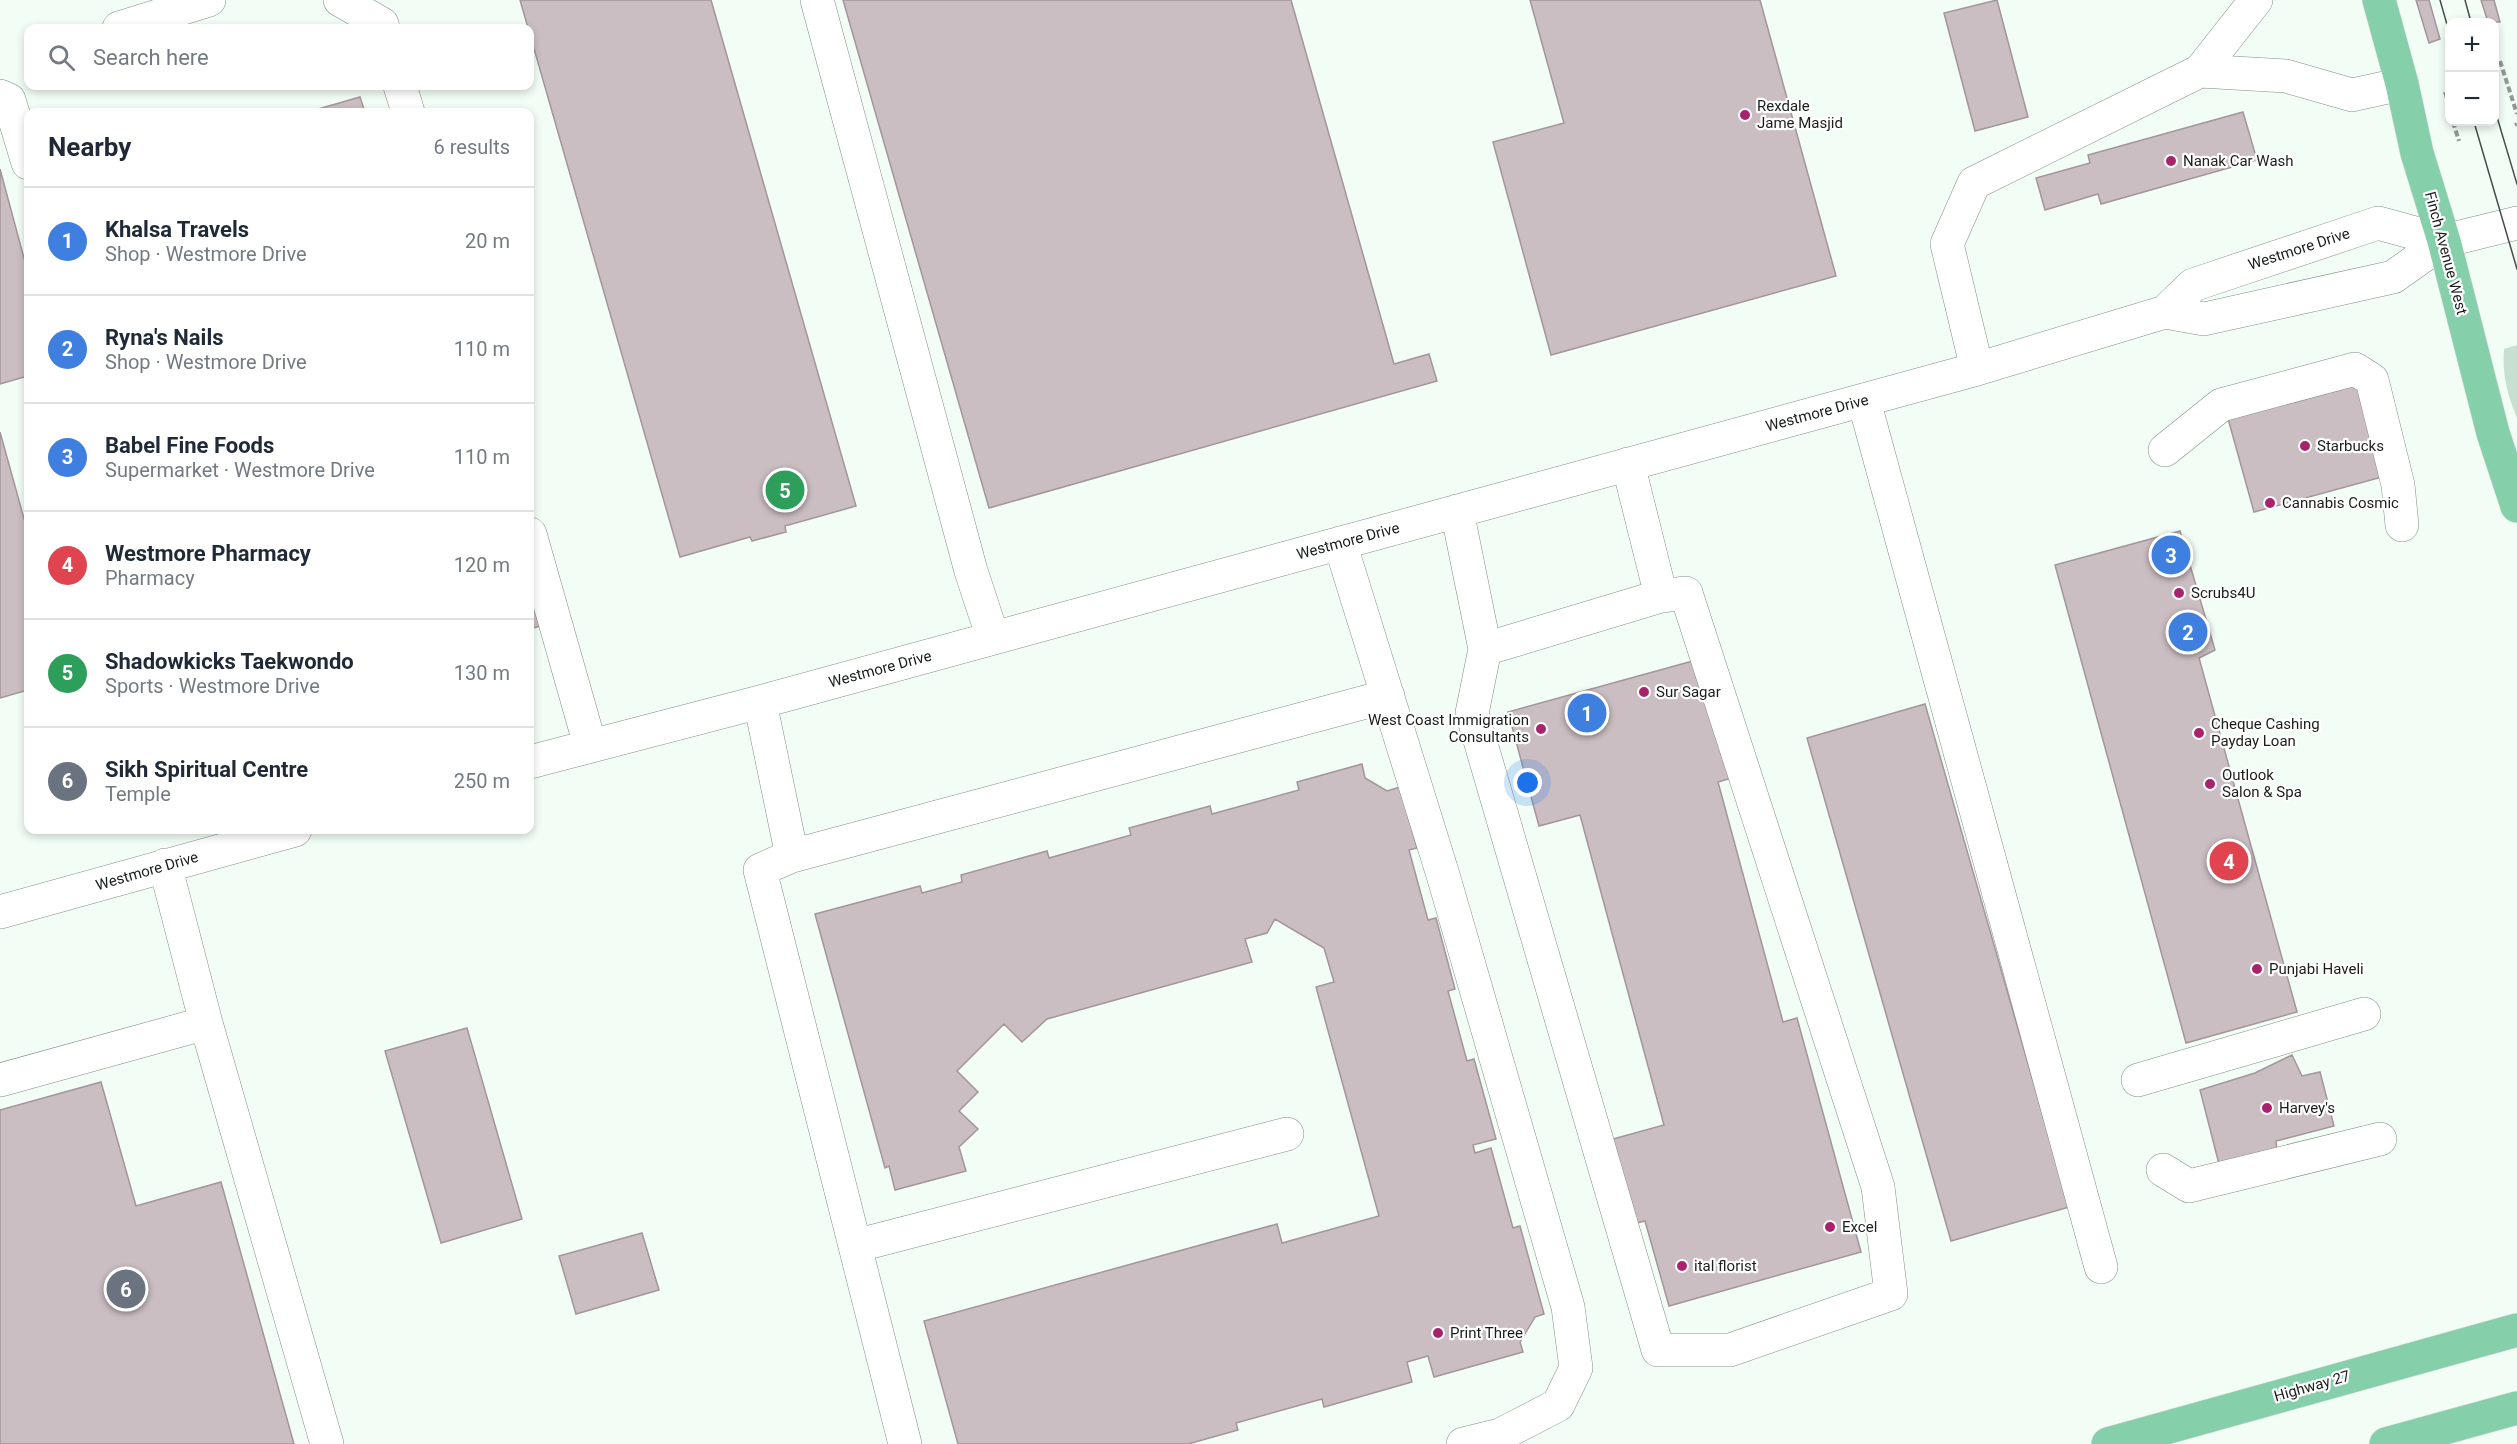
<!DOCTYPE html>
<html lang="en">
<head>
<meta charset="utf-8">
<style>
  :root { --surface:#fff; --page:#f2f2f3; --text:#1f2937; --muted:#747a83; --line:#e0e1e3; --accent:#111827 }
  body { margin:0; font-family:Roboto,sans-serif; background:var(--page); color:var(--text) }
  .controls { position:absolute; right:18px; top:18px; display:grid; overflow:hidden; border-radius:12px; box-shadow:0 3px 9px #0003 }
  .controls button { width:54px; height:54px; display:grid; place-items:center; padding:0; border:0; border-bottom:2px solid var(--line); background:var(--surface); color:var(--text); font:30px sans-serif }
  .you { position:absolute; left:1528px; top:783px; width:21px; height:21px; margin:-15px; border:4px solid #fff; border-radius:50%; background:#1a73e8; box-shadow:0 0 0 9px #1a73e833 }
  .badge { display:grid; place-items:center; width:39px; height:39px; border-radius:50%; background:var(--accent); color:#fff; font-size:20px; font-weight:700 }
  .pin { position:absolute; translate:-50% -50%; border:3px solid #fff; box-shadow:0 2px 6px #0006 }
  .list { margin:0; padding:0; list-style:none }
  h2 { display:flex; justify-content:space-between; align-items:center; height:78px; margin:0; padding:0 24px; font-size:26px }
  h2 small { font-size:20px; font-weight:400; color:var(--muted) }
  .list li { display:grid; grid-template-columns:39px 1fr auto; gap:18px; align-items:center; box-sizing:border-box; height:108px; padding:0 24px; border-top:2px solid var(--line) }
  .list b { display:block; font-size:22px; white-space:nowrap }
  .list p { margin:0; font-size:20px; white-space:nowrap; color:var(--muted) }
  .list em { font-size:20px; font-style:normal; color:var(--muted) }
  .icon { flex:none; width:33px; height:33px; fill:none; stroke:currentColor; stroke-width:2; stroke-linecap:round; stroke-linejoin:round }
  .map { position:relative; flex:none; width:2517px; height:1444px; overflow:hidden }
  .search { position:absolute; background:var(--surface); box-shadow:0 3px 9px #0003; left:24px; top:24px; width:510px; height:66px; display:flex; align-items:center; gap:15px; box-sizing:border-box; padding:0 21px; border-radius:12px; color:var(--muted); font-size:22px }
  .panel { position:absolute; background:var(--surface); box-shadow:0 3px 9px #0003; left:24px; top:108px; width:510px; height:726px; border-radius:12px }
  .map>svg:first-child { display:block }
</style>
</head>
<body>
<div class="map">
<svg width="2517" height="1444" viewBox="0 0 2517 1444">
  <rect width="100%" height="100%" fill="#f1fdf5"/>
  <!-- green -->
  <path fill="#c7e0d0" d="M2517,345V418C2507,394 2502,374 2504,349Z"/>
  <!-- building -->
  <path fill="#cbbec3" stroke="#a3969b" stroke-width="1.5" d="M520,0H711L856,506L785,526L786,532L752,541L750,537L680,557Z
    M843,0H1291L1394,364L1429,354L1437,381L989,508Z
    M1530,0H1760L1836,276L1551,355L1493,142L1564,123Z
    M1997,0L2028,117L1975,131L1944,13Z
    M2416,0H2429L2440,39L2429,43Z
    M2481,0H2494L2500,22H2488Z
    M360,97L365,112H308Z
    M2243,112L2257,160L2101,204L2098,194L2045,210L2036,178L2090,163L2088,155Z
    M0,169L28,273V376L0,384Z
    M2356,379L2382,477L2254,512L2227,415Z
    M0,432L28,533V690L0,698Z
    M2180,531L2215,650L2199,658L2297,1012L2186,1043L2055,565Z
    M530,562L547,624L530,629Z
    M1700,659L1732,778L1718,782L1783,1022L1797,1018L1861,1252L1669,1306L1645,1221L1636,1223L1613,1139L1664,1125L1580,815L1539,826L1508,712Z
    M1925,704L2069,1207L1951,1241L1807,738Z
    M1362,764L1365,778L1387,791L1400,787L1417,848L1409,850L1428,920L1436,918L1455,989L1448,991L1467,1061L1474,1059L1496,1139L1473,1145L1475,1153L1491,1148L1513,1228L1520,1226L1544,1314L1535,1317L1520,1342L1523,1352L1434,1377L1428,1356L1407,1362L1412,1382L1324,1407L1322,1399L1236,1423L1238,1430L1188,1444H958L924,1321L1277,1224L1282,1243L1379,1216L1316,987L1334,982L1324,948L1275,919L1267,933L1245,939L1252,962L1047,1019L1022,1042L1004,1024L957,1071L978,1092L959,1111L978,1129L959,1147L966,1171L895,1190L889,1166L885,1168L815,914L920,886L922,893L962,882L961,875L1047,851L1049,858L1131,835L1129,828L1210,806L1212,814L1299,790L1297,782Z
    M467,1028L522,1219L441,1243L385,1051Z
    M2292,1055L2302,1076L2320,1072L2334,1126L2276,1141L2277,1151L2219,1164L2200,1090L2255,1073Z
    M101,1082L136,1206L221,1182L294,1444H0V1110Z
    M642,1233L659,1290L576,1314L559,1256Z"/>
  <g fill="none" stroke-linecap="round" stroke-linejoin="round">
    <defs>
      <path id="minor" d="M340,0L382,24L383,28
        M817,0L971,571L993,638
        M119,28L209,0
        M2200,71L2256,0
        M400,86L408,112
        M0,96L9,100L28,163
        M2165,312L2204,319L2393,277L2444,241L2517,223
        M1977,369L1947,244L1974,183L2200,71L2286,76L2352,95L2402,84
        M1864,401L2101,1267
        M2165,450L2221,405L2355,369L2372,380L2398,485L2402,525
        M1457,511L1485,649L1472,713L1658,1350H1730L1891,1294L1878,1187L1686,593L1661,596L1628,464
        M530,534L590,745
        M1340,543L1443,875L1568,1307L1576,1368L1558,1405L1500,1435L1463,1444
        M1485,649L1661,596
        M760,702L792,856L760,870L905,1444
        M530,762L760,702L1977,369L2165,312L2193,285L2378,223L2444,241
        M792,856L1388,696
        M165,865L206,1023L327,1444
        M0,912L295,830
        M0,1080L206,1023
        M2138,1080L2364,1014
        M2163,1170L2189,1186L2380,1139
        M855,1246L1287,1134"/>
      <path id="major" d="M2379,0L2402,84L2417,153L2444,241L2493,433L2517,506
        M2108,1444L2517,1330
        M2386,1444L2517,1408"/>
    </defs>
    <!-- minor casing -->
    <use href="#minor" stroke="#838e87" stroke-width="34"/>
    <!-- major casing -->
    <use href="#major" stroke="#dadbdb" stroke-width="34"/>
    <!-- path -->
    <path stroke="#909993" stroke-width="4" stroke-dasharray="6 3" stroke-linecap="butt" d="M2500,61L2517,114
      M2445,92L2450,108
      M2453,122L2459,141
      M2515,125L2517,124"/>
    <!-- minor -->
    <use href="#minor" stroke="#fff" stroke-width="33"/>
    <!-- major -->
    <use href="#major" stroke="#85d0aa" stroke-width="33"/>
    <!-- tram -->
    <path stroke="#474e4a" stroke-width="1.5" d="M2440,0L2450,35
      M2465,0L2471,22
      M2494,107L2517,184
      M2474,122L2517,269"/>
  </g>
  <!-- markers -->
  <g fill="#a9236c" stroke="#fff" stroke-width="2">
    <circle cx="1745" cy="115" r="6"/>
    <circle cx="2171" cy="161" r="6"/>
    <circle cx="2305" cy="446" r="6"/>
    <circle cx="2270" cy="503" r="6"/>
    <circle cx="2179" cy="593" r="6"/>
    <circle cx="1644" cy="692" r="6"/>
    <circle cx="1541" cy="729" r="6"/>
    <circle cx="2199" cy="733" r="6"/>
    <circle cx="2210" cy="784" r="6"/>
    <circle cx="2257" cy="969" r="6"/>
    <circle cx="2267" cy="1108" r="6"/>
    <circle cx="1830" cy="1227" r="6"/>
    <circle cx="1682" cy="1266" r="6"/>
    <circle cx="1438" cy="1333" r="6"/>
  </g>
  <g text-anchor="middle" stroke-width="4.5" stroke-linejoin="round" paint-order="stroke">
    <!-- poi labels -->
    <g font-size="15" fill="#191e1b" stroke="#fff" text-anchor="start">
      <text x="1757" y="111">Rexdale<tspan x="1757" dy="17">Jame Masjid</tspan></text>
      <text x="2183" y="166">Nanak Car Wash</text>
      <text x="2317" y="451">Starbucks</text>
      <text x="2282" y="508">Cannabis Cosmic</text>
      <text x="2191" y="598">Scrubs4U</text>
      <text x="1656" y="697">Sur Sagar</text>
      <text x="1529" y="725" text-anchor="end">West Coast Immigration<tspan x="1529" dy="17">Consultants</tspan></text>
      <text x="2211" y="729">Cheque Cashing<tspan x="2211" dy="17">Payday Loan</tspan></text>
      <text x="2222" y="780">Outlook<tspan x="2222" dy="17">Salon &amp; Spa</tspan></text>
      <text x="2269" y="974">Punjabi Haveli</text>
      <text x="2279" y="1113">Harvey's</text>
      <text x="1842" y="1232">Excel</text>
      <text x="1694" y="1271">ital florist</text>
      <text x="1450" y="1338">Print Three</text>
    </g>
    <!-- street labels -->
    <g font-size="15" fill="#191e1b" stroke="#fff">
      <text transform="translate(2299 249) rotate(-18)" y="5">Westmore Drive</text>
      <text transform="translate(2446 253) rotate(75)" y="5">Finch Avenue West</text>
      <text transform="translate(1817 413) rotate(-15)" y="5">Westmore Drive</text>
      <text transform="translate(1348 541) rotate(-15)" y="5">Westmore Drive</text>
      <text transform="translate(880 669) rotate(-15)" y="5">Westmore Drive</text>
      <text transform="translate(147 871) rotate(-16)" y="5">Westmore Drive</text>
      <text transform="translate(2312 1386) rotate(-16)" y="5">Highway 27</text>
    </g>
  </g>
</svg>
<div class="controls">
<button>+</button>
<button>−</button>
</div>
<div class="you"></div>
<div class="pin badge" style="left:1587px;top:713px;background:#3f7fe0">1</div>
<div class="pin badge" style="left:2188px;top:632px;background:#3f7fe0">2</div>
<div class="pin badge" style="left:2171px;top:555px;background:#3f7fe0">3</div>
<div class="pin badge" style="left:2229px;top:861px;background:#e0444e">4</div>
<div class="pin badge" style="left:785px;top:490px;background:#2e9e5b">5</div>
<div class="pin badge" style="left:126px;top:1289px;background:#6b7280">6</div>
<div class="search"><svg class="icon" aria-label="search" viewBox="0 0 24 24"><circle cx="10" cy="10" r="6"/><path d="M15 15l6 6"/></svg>Search here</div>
<section class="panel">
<h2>Nearby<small>6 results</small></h2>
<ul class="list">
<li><span class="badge" style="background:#3f7fe0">1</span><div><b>Khalsa Travels</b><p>Shop · Westmore Drive</p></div><em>20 m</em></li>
<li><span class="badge" style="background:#3f7fe0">2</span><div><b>Ryna's Nails</b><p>Shop · Westmore Drive</p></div><em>110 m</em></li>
<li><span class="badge" style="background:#3f7fe0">3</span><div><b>Babel Fine Foods</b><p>Supermarket · Westmore Drive</p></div><em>110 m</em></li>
<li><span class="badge" style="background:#e0444e">4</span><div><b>Westmore Pharmacy</b><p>Pharmacy</p></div><em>120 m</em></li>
<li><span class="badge" style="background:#2e9e5b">5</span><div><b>Shadowkicks Taekwondo</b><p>Sports · Westmore Drive</p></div><em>130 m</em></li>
<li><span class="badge" style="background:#6b7280">6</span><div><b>Sikh Spiritual Centre</b><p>Temple</p></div><em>250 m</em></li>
</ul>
</section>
</div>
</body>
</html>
